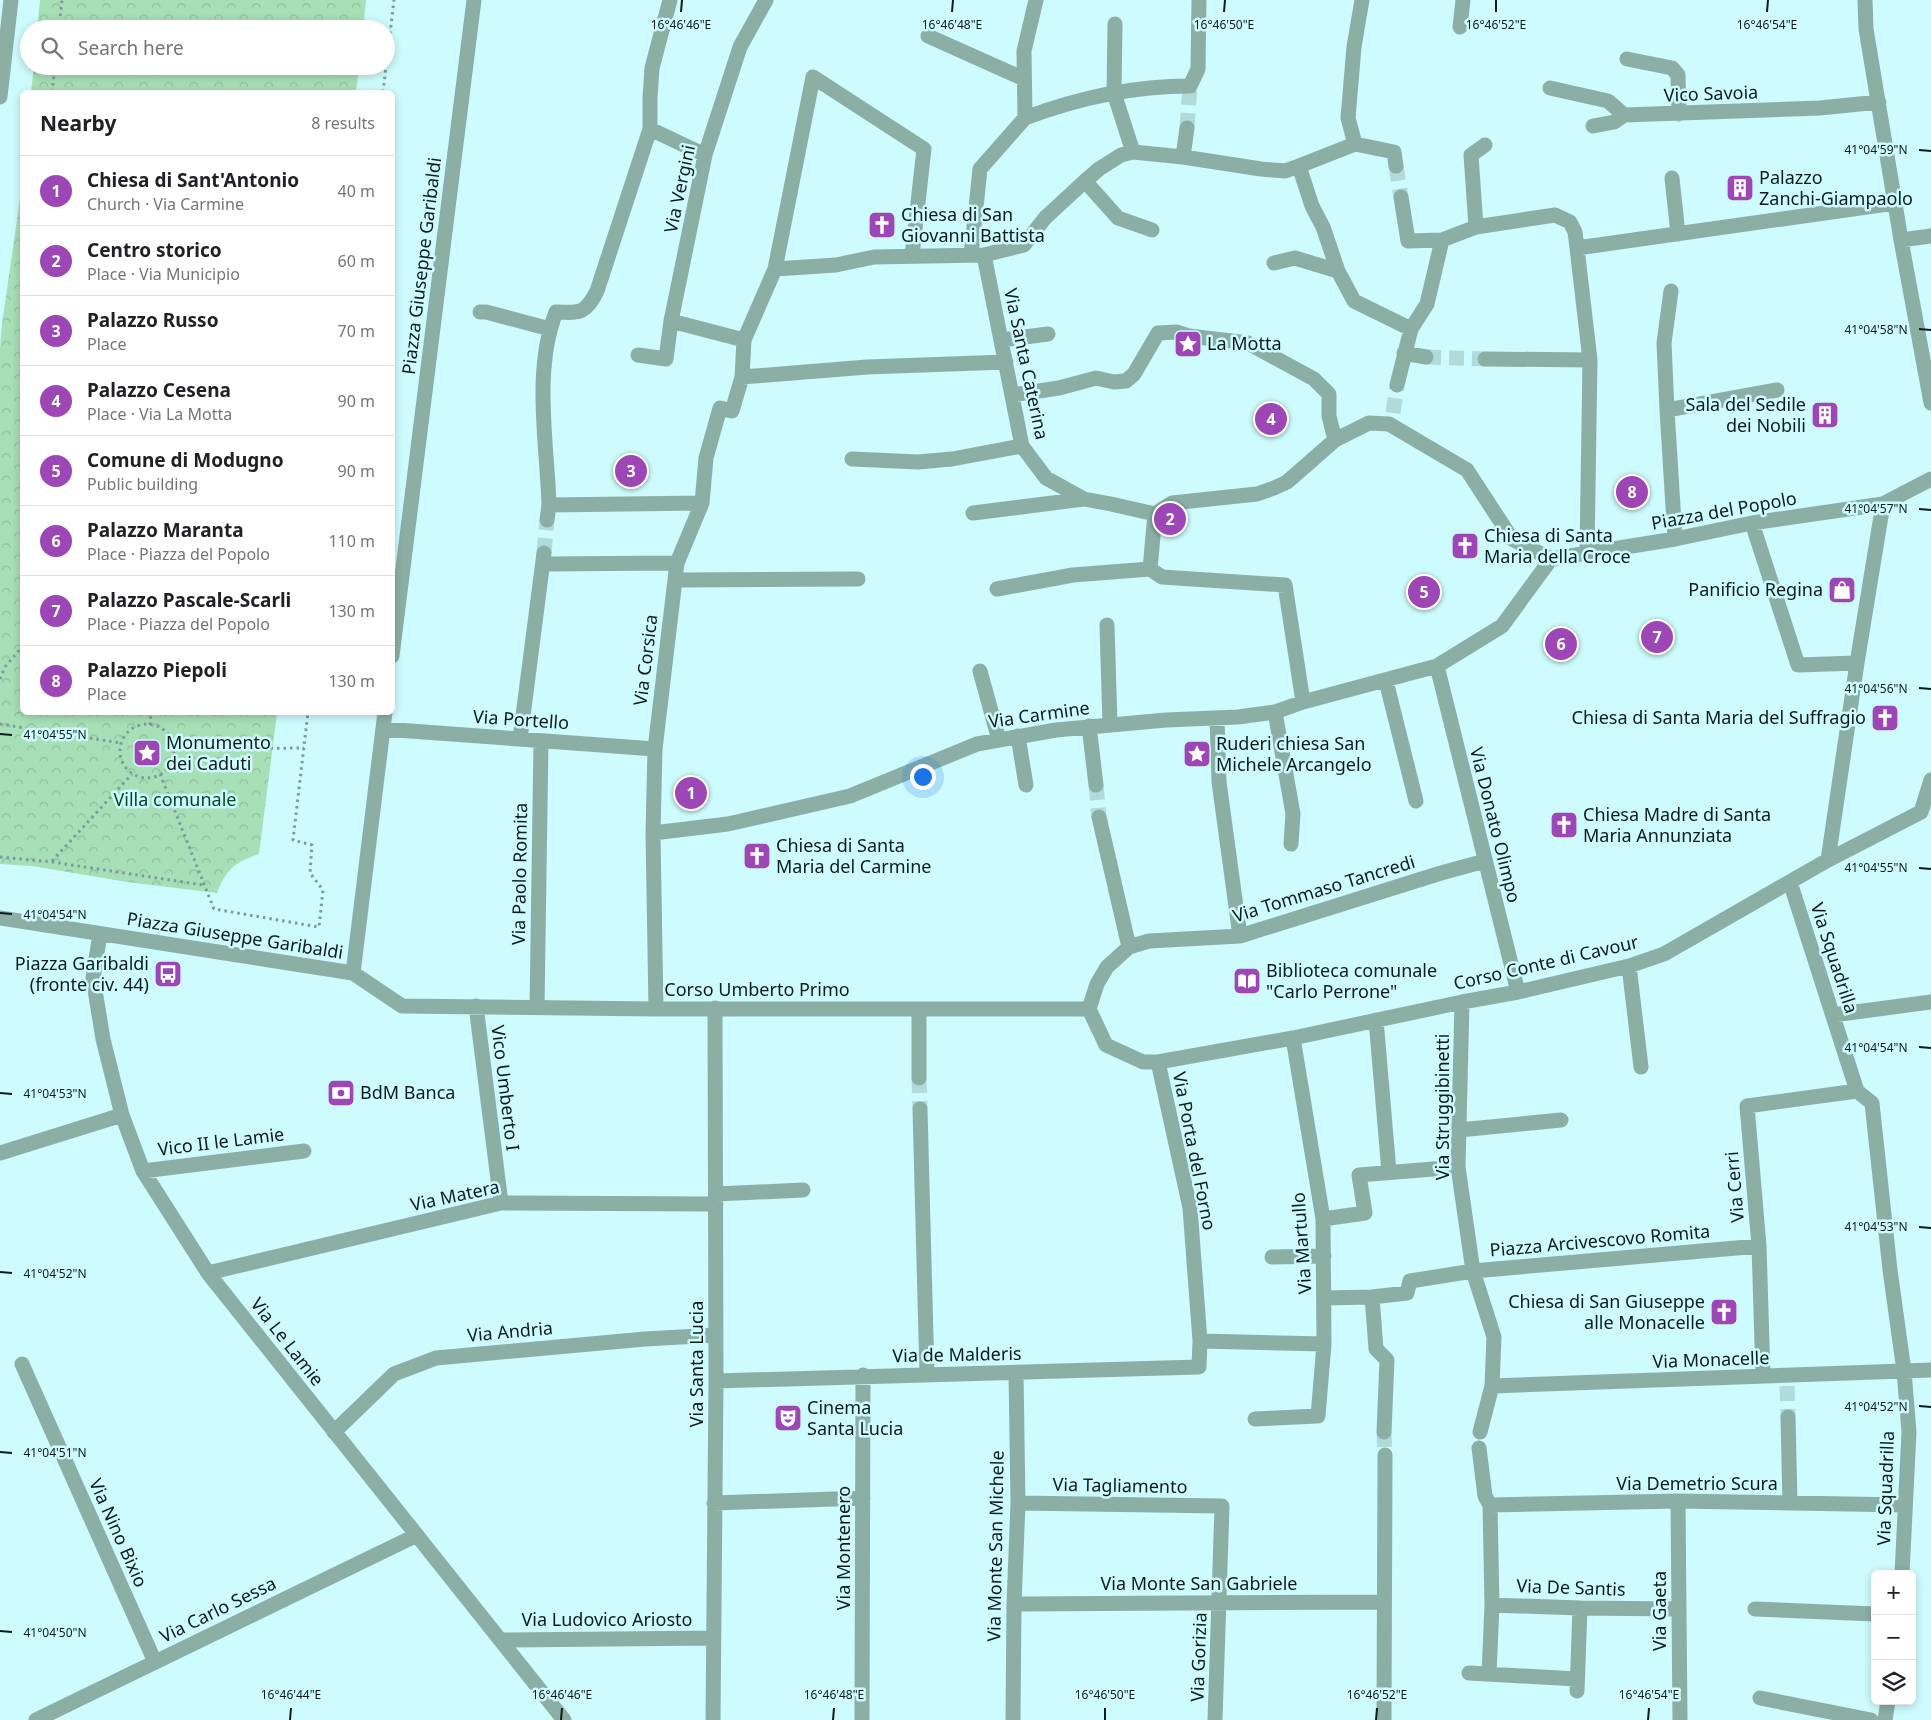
<!DOCTYPE html>
<html lang="en">
<head>
<meta charset="utf-8">
<style>
  :root { --surface:#fff; --page:#f2f2f2; --text:#202124; --muted:#757577; --line:#e0e0e0; --accent:#9c47b5 }
  body { margin:0; font-family:"Noto Sans",sans-serif; background:var(--page); color:var(--text) }
  .controls { position:absolute; right:15px; bottom:15px; display:grid; overflow:hidden; border-radius:8px; box-shadow:0 2px 8px #0003 }
  .controls button { width:45px; height:45px; display:grid; place-items:center; padding:0; border:0; border-bottom:1px solid var(--line); background:var(--surface); color:var(--text); font:25px sans-serif }
  .you { position:absolute; left:922px; top:776px; width:18px; height:18px; margin:-12px; border:4px solid #fff; border-radius:50%; background:#1a73e8; box-shadow:0 0 0 8px #1a73e833 }
  .badge { display:grid; place-items:center; width:32px; height:32px; border-radius:50%; background:var(--accent); color:#fff; font-size:16px; font-weight:700 }
  .pin { position:absolute; translate:-50% -50%; border:2px solid #fff; box-shadow:0 1px 5px #0006 }
  .list { margin:0; padding:0; list-style:none }
  h2 { display:flex; justify-content:space-between; align-items:center; height:65px; margin:0; padding:0 20px; font-size:21px }
  h2 small { font-size:16px; font-weight:400; color:var(--muted) }
  .list li { display:grid; grid-template-columns:32px 1fr auto; gap:15px; align-items:center; box-sizing:border-box; height:70px; padding:0 20px; border-top:1px solid var(--line) }
  .list b { display:block; font-size:19px; white-space:nowrap }
  .list p { margin:0; font-size:16px; white-space:nowrap; color:var(--muted) }
  .list em { font-size:16px; font-style:normal; color:var(--muted) }
  .icon { flex:none; width:28px; height:28px; fill:none; stroke:currentColor; stroke-width:2; stroke-linecap:round; stroke-linejoin:round }
  .map { position:relative; flex:none; width:1931px; height:1720px; overflow:hidden }
  .search { position:absolute; background:var(--surface); box-shadow:0 2px 8px #0003; left:20px; top:20px; width:375px; height:55px; display:flex; align-items:center; gap:12px; box-sizing:border-box; padding:0 18px; border-radius:28px; color:var(--muted); font-size:19px }
  .panel { position:absolute; background:var(--surface); box-shadow:0 2px 8px #0003; left:20px; top:90px; width:375px; height:625px; border-radius:8px }
  .map>svg:first-child { display:block }
</style>
</head>
<body>
<div class="map">
<svg width="1931" height="1720" viewBox="0 0 1931 1720">
  <defs>
    <pattern id="park-crowns" width="20" height="18" patternUnits="userSpaceOnUse" patternTransform="scale(1.25)"><rect width="20" height="18" fill="#a7dfb6"/><path d="M2 6a3 3 0 1 1 6 0M12 15a3 3 0 1 1 6 0" fill="none" stroke="#8ebf9c"/></pattern>
  </defs>
  <rect width="100%" height="100%" fill="#cefbfd"/>
  <!-- park -->
  <path fill="url(#park-crowns)" d="M40,0H366L363,29H37Z
    M34,66H359L356,92H31Z
    M22,185V712L277,713L259,854C235,862 226,870 217,893L127,882L32,866L0,864V349L2,324Z"/>
  <g fill="none" stroke-linecap="round" stroke-linejoin="round">
    <!-- minor-tunnel -->
    <path stroke="#b1dadb" stroke-width="15" stroke-dasharray="15 8" stroke-linecap="butt" d="M1187,128L1190,86
      M1396,166L1401,197
      M1426,357L1485,359
      M1393,413L1397,385
      M544,553L547,520
      M1096,785L1099,817
      M919,1078L920,1109
      M1787,1386L1788,1417
      M1384,1432L1385,1455"/>
    <!-- path -->
    <path stroke="#7b9c9e" stroke-width="3" stroke-dasharray="2.5 4" stroke-linecap="butt" d="M59,29L62,0
      M52,92L55,66
      M383,92L394,0
      M0,679L5,667L22,647
      M0,724L121,743
      M120 751a27 27 0 1 1 54 0a27 27 0 1 1-54 0Z
      M150,725L151,712
      M173,749L304,748
      M160,774L214,909L319,927L323,890L310,873L312,845L293,840L308,712
      M0,857L52,862L203,885
      M52,861L132,774"/>
    <!-- minor -->
    <path stroke="#8cafa5" stroke-width="15" d="M1362,0L1354,47L1348,118L1355,144L1394,152L1396,166
      M1865,0L1866,29L1901,240L1931,403
      M1115,24L1114,93L1133,152
      M1460,27L1463,0
      M928,36L1024,79
      M1627,59L1672,68L1678,75L1679,114
      M1550,88L1608,101L1624,115L1820,108L1879,102
      M0,97L11,0
      M1025,118C1078,98 1134,86 1190,86L1198,69L1199,0
      M1593,126L1614,122L1624,115
      M650,129L705,155
      M1183,157L1187,128
      M1299,166L1355,144
      M1672,178L1678,234
      M1085,181L1118,218L1152,230
      M1401,197L1408,241L1442,240L1476,227L1555,215L1570,222L1575,232L1577,248L1895,203
      M1476,227L1471,155L1485,145
      M1901,240L1931,236
      M1577,248L1590,360L1587,552
      M971,255L980,169L1025,118L1024,51L1036,0
      M984,255L1022,446L1046,478L1084,499L1111,504L1155,514
      M1274,263L1295,258L1338,271
      M775,269L813,77L924,149L912,256
      M480,312H486L550,329
      M744,340L671,321L705,155L740,47L766,0
      M1001,340L1048,334
      M1404,353L1426,357
      M638,355L666,359L671,321
      M1485,359L1590,360
      M742,377L867,367L1006,362
      M1397,385L1411,329L1427,304L1442,240
      M1012,395L1059,388L1096,378L1114,382L1126,381L1134,374L1158,333L1177,332L1189,336L1248,343L1314,379L1329,394V416L1335,440
      M1667,410L1664,343L1671,291
      M852,459L918,462L952,459L1022,446
      M549,505L702,503
      M973,513L1084,499
      M1155,514L1172,503L1257,494L1274,488L1287,482L1335,440L1369,423L1389,424L1467,470L1512,539L1551,559
      M547,520L549,505C547,442 533,371 556,312C581,313 585,314 597,291L650,129V98L652,68L670,0
      M1752,523L1798,665L1857,663
      M1675,539L1667,410L1777,390
      M543,564L677,563
      M1150,569L1155,514
      M675,580L858,579
      M997,589L1073,575L1150,569L1162,577L1285,585L1303,702
      M1107,625L1110,724
      M392,656L474,0
      M1437,666L1518,992
      M980,671L999,740
      M1386,681L1416,801
      M1275,712L1293,814L1291,844
      M1217,718L1219,782L1240,936
      M1089,726L1096,785
      M383,729L655,749
      M1018,736L1026,785
      M520,739L544,553
      M1099,817L1129,947
      M653,833L728,824L850,796L977,744L1056,730L1166,720L1238,717L1275,712L1303,702L1437,666L1502,626L1551,559L1675,539L1752,523L1883,504L1931,479
      M1828,860L1857,663L1883,504
      M1790,882L1857,1091L1872,1103L1890,1270L1904,1371L1909,1432L1902,1574
      M0,918L353,973L402,1006L656,1009H1089L1106,1045L1143,1062H1158L1293,1038L1462,1002L1518,992L1629,966L1664,954L1828,860L1921,812L1931,780
      M100,934L93,978L103,1039L122,1115L143,1171L208,1273L564,1720
      M1629,966L1641,1067
      M353,973L385,712
      M1462,1002L1458,1167L1473,1271L1494,1337L1492,1386L1480,1432
      M476,1006L501,1203
      M537,1007L541,741
      M656,1009L653,833L655,749L677,563L702,503L706,458L720,408L732,411L742,377L744,340L775,269L836,265L874,257L984,255L1024,245L1045,218L1085,181L1099,169L1121,155L1133,152L1183,157L1261,169L1285,171L1299,166L1312,206L1323,227L1338,271L1354,301L1411,329
      M919,1009V1078
      M1089,1009L1097,984L1107,967L1129,947L1149,941L1240,936L1441,873L1485,861
      M1833,1015L1931,1002
      M1376,1020L1389,1172
      M920,1109L927,1375
      M1459,1130L1561,1120
      M0,1153L122,1115
      M143,1171L304,1151
      M716,1194L803,1190
      M1323,1219L1365,1213L1359,1175L1458,1167
      M1272,1257L1324,1256
      M208,1273L501,1203L716,1204
      M1372,1297L1376,1349L1387,1360L1384,1432
      M1324,1298L1372,1297L1407,1293L1410,1281L1473,1271L1759,1246
      M1200,1341L1324,1344
      M22,1364L155,1662
      M1763,1376L1759,1246L1747,1106L1857,1091
      M716,1381L1199,1367L1200,1341L1190,1208L1158,1062
      M1492,1386L1931,1370
      M1788,1417L1790,1503
      M1255,1419L1318,1416L1324,1344L1323,1219L1293,1038
      M334,1432L394,1374L436,1358L645,1339L716,1335
      M1479,1448L1485,1496L1490,1505L1492,1605L1489,1674
      M1678,1501L1680,1720
      M714,1503L863,1498
      M1018,1503L1222,1506L1215,1720
      M1490,1505L1678,1501L1905,1505
      M1014,1604L1384,1602
      M1492,1605L1580,1608L1679,1609
      M1755,1609L1875,1614
      M501,1640L713,1638
      M1469,1673L1577,1679
      M1577,1691L1580,1608
      M1760,1698L1871,1720
      M36,1720L417,1535
      M713,1720L716,1381L715,1008
      M862,1720L863,1375
      M1013,1720L1014,1604L1018,1503L1016,1373
      M1384,1720L1385,1455
      M1885,1720L1888,1701"/>
  </g>
  <!-- ticks -->
  <path fill="none" stroke="#0b1c1d" stroke-width="2" d="M681,12L682,0M952,12L953,0M1224,12L1225,0M1496,12V0M1767,12L1768,0M1919,150L1931,151M1919,329L1931,330M1919,509L1931,510M1919,688L1931,689M0,734L12,735M1919,868L1931,869M0,913L12,914M1919,1047L1931,1048M0,1093L12,1094M1919,1227L1931,1228M0,1272L12,1273M1919,1406L1931,1407M0,1452L12,1453M0,1631L12,1632M290,1720L291,1708M561,1720L562,1708M833,1720L834,1708M1105,1720V1708M1376,1720L1377,1708M1648,1720L1649,1708"/>
  <!-- icons -->
  <defs>
    <symbol id="building-square" viewBox="-11 -11 22 22"><rect x="-9" y="-9" width="18" height="18" rx="4" fill="#9c47b5" stroke="#cefbfd"/><path d="M-4-6H4V6H1V3H-1V6H-4ZM-2.5-4.3h1.7v1.8h-1.7ZM.8-4.3h1.7v1.8H.8ZM-2.5-1h1.7V.8h-1.7ZM.8-1h1.7V.8H.8Z" fill="#fff"/></symbol>
    <symbol id="church-square" viewBox="-11 -11 22 22"><rect x="-9" y="-9" width="18" height="18" rx="4" fill="#9c47b5" stroke="#cefbfd"/><path d="M-1.2-6h2.4v3.5h3.3v2.4h-3.3V6h-2.4V-.1h-3.3v-2.4h3.3Z" fill="#fff"/></symbol>
    <symbol id="sight-square" viewBox="-11 -11 22 22"><rect x="-9" y="-9" width="18" height="18" rx="4" fill="#9c47b5" stroke="#cefbfd"/><path d="M0-6L1.8-2.2L6-1.7L2.9 1.2L3.7 5.4L0 3.3L-3.7 5.4L-2.9 1.2L-6-1.7L-1.8-2.2Z" fill="#fff"/></symbol>
    <symbol id="shop-square" viewBox="-11 -11 22 22"><rect x="-9" y="-9" width="18" height="18" rx="4" fill="#9c47b5" stroke="#cefbfd"/><path d="M-5-2.5h2.3a2.7 3.5 0 0 1 5.4 0H5L5.5 6h-11ZM-1.5-2.5h3a1.5 2.3 0 0 0-3 0Z" fill="#fff"/></symbol>
    <symbol id="bus-square" viewBox="-11 -11 22 22"><rect x="-9" y="-9" width="18" height="18" rx="4" fill="#9c47b5" stroke="#cefbfd"/><path d="M-5-6H5V4H4V6H2V4H-2V6H-4V4H-5ZM-3.5-4V0h7V-4ZM-3.5 1.2v1.5H-2V1.2ZM2 1.2v1.5H3.5V1.2Z" fill="#fff"/></symbol>
    <symbol id="library-square" viewBox="-11 -11 22 22"><rect x="-9" y="-9" width="18" height="18" rx="4" fill="#9c47b5" stroke="#cefbfd"/><path d="M-6-4Q-3-5.5-.7-3.5V5Q-3 3-6 4ZM6-4Q3-5.5 .7-3.5V5Q3 3 6 4Z" fill="#fff"/></symbol>
    <symbol id="bank-square" viewBox="-11 -11 22 22"><rect x="-9" y="-9" width="18" height="18" rx="4" fill="#9c47b5" stroke="#cefbfd"/><path d="M-6-4H6V4H-6ZM0-2.3a2.3 2.3 0 1 0 0 4.6a2.3 2.3 0 1 0 0-4.6Z" fill="#fff"/></symbol>
    <symbol id="theatre-square" viewBox="-11 -11 22 22"><rect x="-9" y="-9" width="18" height="18" rx="4" fill="#9c47b5" stroke="#cefbfd"/><path d="M-5-5.5Q0-4 5-5.5V0Q5 5 0 6Q-5 5-5 0ZM-3.3-2.5H-1v1.5H-3.3ZM1-2.5H3.3v1.5H1ZM-2.8 1Q0 5.5 2.8 1Z" fill="#fff"/></symbol>
  </defs>
  <g fill-rule="evenodd">
    <use href="#building-square" x="1724" y="172" width="32" height="32"/>
    <use href="#church-square" x="866" y="209" width="32" height="32"/>
    <use href="#sight-square" x="1172" y="328" width="32" height="32"/>
    <use href="#building-square" x="1809" y="399" width="32" height="32"/>
    <use href="#church-square" x="1449" y="530" width="32" height="32"/>
    <use href="#shop-square" x="1826" y="574" width="32" height="32"/>
    <use href="#church-square" x="1869" y="702" width="32" height="32"/>
    <use href="#sight-square" x="131" y="737" width="32" height="32"/>
    <use href="#sight-square" x="1181" y="738" width="32" height="32"/>
    <use href="#church-square" x="1548" y="809" width="32" height="32"/>
    <use href="#church-square" x="741" y="840" width="32" height="32"/>
    <use href="#bus-square" x="152" y="958" width="32" height="32"/>
    <use href="#library-square" x="1231" y="965" width="32" height="32"/>
    <use href="#bank-square" x="325" y="1077" width="32" height="32"/>
    <use href="#church-square" x="1708" y="1296" width="32" height="32"/>
    <use href="#theatre-square" x="772" y="1402" width="32" height="32"/>
  </g>
  <g text-anchor="middle" stroke-width="5" stroke-linejoin="round" paint-order="stroke">
    <!-- street labels -->
    <g font-size="18" fill="#0b1c1d" stroke="#cefbfd">
      <text transform="translate(1711 94) rotate(-2)" y="6">Vico Savoia</text>
      <text transform="translate(680 189) rotate(-78)" y="6">Via Vergini</text>
      <text transform="translate(422 266) rotate(-83)" y="6">Piazza Giuseppe Garibaldi</text>
      <text transform="translate(1026 364) rotate(78)" y="6">Via Santa Caterina</text>
      <text transform="translate(1724 511) rotate(-10)" y="6">Piazza del Popolo</text>
      <text transform="translate(646 660) rotate(-83)" y="6">Via Corsica</text>
      <text transform="translate(1039 715) rotate(-8)" y="6">Via Carmine</text>
      <text transform="translate(521 720) rotate(4)" y="6">Via Portello</text>
      <text transform="translate(1495 825) rotate(76)" y="6">Via Donato Olimpo</text>
      <text transform="translate(520 874) rotate(-89)" y="6">Via Paolo Romita</text>
      <text transform="translate(1324 889) rotate(-17)" y="6">Via Tommaso Tancredi</text>
      <text transform="translate(235 936) rotate(9)" y="6">Piazza Giuseppe Garibaldi</text>
      <text transform="translate(1834 958) rotate(72)" y="6">Via Squadrilla</text>
      <text transform="translate(1546 963) rotate(-13)" y="6">Corso Conte di Cavour</text>
      <text x="757" y="996">Corso Umberto Primo</text>
      <text transform="translate(505 1088) rotate(83)" y="6">Vico Umberto I</text>
      <text transform="translate(1443 1107) rotate(-90)" y="6">Via Struggibinetti</text>
      <text transform="translate(221 1142) rotate(-7)" y="6">Vico II le Lamie</text>
      <text transform="translate(1194 1151) rotate(79)" y="6">Via Porta del Forno</text>
      <text transform="translate(1735 1187) rotate(-95)" y="6">Via Cerri</text>
      <text transform="translate(455 1196) rotate(-12)" y="6">Via Matera</text>
      <text transform="translate(1600 1241) rotate(-5)" y="6">Piazza Arcivescovo Romita</text>
      <text transform="translate(1302 1243) rotate(-94)" y="6">Via Martullo</text>
      <text transform="translate(510 1332) rotate(-5)" y="6">Via Andria</text>
      <text transform="translate(287 1342) rotate(52)" y="6">Via Le Lamie</text>
      <text transform="translate(957 1355) rotate(-1)" y="6">Via de Malderis</text>
      <text transform="translate(1711 1360) rotate(-2)" y="6">Via Monacelle</text>
      <text transform="translate(697 1364) rotate(-90)" y="6">Via Santa Lucia</text>
      <text x="1697" y="1490">Via Demetrio Scura</text>
      <text transform="translate(1120 1486) rotate(1)" y="6">Via Tagliamento</text>
      <text transform="translate(1886 1488) rotate(-88)" y="6">Via Squadrilla</text>
      <text transform="translate(118 1533) rotate(66)" y="6">Via Nino Bixio</text>
      <text transform="translate(996 1546) rotate(-89)" y="6">Via Monte San Michele</text>
      <text transform="translate(844 1548) rotate(-90)" y="6">Via Montenero</text>
      <text x="1199" y="1590">Via Monte San Gabriele</text>
      <text transform="translate(1571 1588) rotate(2)" y="6">Via De Santis</text>
      <text transform="translate(218 1610) rotate(-26)" y="6">Via Carlo Sessa</text>
      <text transform="translate(1660 1611) rotate(-90)" y="6">Via Gaeta</text>
      <text x="607" y="1626">Via Ludovico Ariosto</text>
      <text transform="translate(1199 1657) rotate(-88)" y="6">Via Gorizia</text>
    </g>
    <!-- poi labels -->
    <g font-size="18" fill="#0b1c1d" stroke="#cefbfd" text-anchor="start">
      <text x="1759" y="184">Palazzo<tspan x="1759" dy="21">Zanchi-Giampaolo</tspan></text>
      <text x="901" y="221">Chiesa di San<tspan x="901" dy="21">Giovanni Battista</tspan></text>
      <text x="1207" y="350">La Motta</text>
      <text x="1806" y="411" text-anchor="end">Sala del Sedile<tspan x="1806" dy="21">dei Nobili</tspan></text>
      <text x="1484" y="542">Chiesa di Santa<tspan x="1484" dy="21">Maria della Croce</tspan></text>
      <text x="1823" y="596" text-anchor="end">Panificio Regina</text>
      <text x="1866" y="724" text-anchor="end">Chiesa di Santa Maria del Suffragio</text>
      <text x="166" y="749">Monumento<tspan x="166" dy="21">dei Caduti</tspan></text>
      <text x="1216" y="750">Ruderi chiesa San<tspan x="1216" dy="21">Michele Arcangelo</tspan></text>
      <text x="1583" y="821">Chiesa Madre di Santa<tspan x="1583" dy="21">Maria Annunziata</tspan></text>
      <text x="776" y="852">Chiesa di Santa<tspan x="776" dy="21">Maria del Carmine</tspan></text>
      <text x="149" y="970" text-anchor="end">Piazza Garibaldi<tspan x="149" dy="21">(fronte civ. 44)</tspan></text>
      <text x="1266" y="977">Biblioteca comunale<tspan x="1266" dy="21">"Carlo Perrone"</tspan></text>
      <text x="360" y="1099">BdM Banca</text>
      <text x="1705" y="1308" text-anchor="end">Chiesa di San Giuseppe<tspan x="1705" dy="21">alle Monacelle</tspan></text>
      <text x="807" y="1414">Cinema<tspan x="807" dy="21">Santa Lucia</tspan></text>
    </g>
    <!-- park labels -->
    <g font-size="18" fill="#004b23" stroke="#cefbfd">
      <text x="175" y="806">Villa comunale</text>
    </g>
  </g>
  <g font-size="12" text-anchor="middle" fill="#0b1c1d" stroke="#cefbfd" stroke-width="5" stroke-linejoin="round" paint-order="stroke">
    <text x="681" y="29">16°46'46"E</text>
    <text x="952" y="29">16°46'48"E</text>
    <text x="1224" y="29">16°46'50"E</text>
    <text x="1496" y="29">16°46'52"E</text>
    <text x="1767" y="29">16°46'54"E</text>
    <text x="1876" y="154">41°04'59"N</text>
    <text x="1876" y="334">41°04'58"N</text>
    <text x="1876" y="513">41°04'57"N</text>
    <text x="1876" y="693">41°04'56"N</text>
    <text x="55" y="739">41°04'55"N</text>
    <text x="1876" y="872">41°04'55"N</text>
    <text x="55" y="919">41°04'54"N</text>
    <text x="1876" y="1052">41°04'54"N</text>
    <text x="55" y="1098">41°04'53"N</text>
    <text x="1876" y="1231">41°04'53"N</text>
    <text x="55" y="1278">41°04'52"N</text>
    <text x="1876" y="1411">41°04'52"N</text>
    <text x="55" y="1457">41°04'51"N</text>
    <text x="55" y="1637">41°04'50"N</text>
    <text x="291" y="1699">16°46'44"E</text>
    <text x="562" y="1699">16°46'46"E</text>
    <text x="834" y="1699">16°46'48"E</text>
    <text x="1105" y="1699">16°46'50"E</text>
    <text x="1377" y="1699">16°46'52"E</text>
    <text x="1649" y="1699">16°46'54"E</text>
  </g>
</svg>
<div class="controls">
<button>+</button>
<button>−</button>
<button><svg class="icon" aria-label="layers" viewBox="0 0 24 24"><path d="M12 4l9 5-9 5-9-5zM3 14l9 5 9-5"/></svg></button>
</div>
<div class="you"></div>
<div class="pin badge" style="left:691px;top:793px">1</div>
<div class="pin badge" style="left:1170px;top:519px">2</div>
<div class="pin badge" style="left:631px;top:471px">3</div>
<div class="pin badge" style="left:1271px;top:419px">4</div>
<div class="pin badge" style="left:1424px;top:592px">5</div>
<div class="pin badge" style="left:1561px;top:644px">6</div>
<div class="pin badge" style="left:1657px;top:637px">7</div>
<div class="pin badge" style="left:1632px;top:492px">8</div>
<div class="search"><svg class="icon" aria-label="search" viewBox="0 0 24 24"><circle cx="10" cy="10" r="6"/><path d="M15 15l6 6"/></svg>Search here</div>
<section class="panel">
<h2>Nearby<small>8 results</small></h2>
<ul class="list">
<li><span class="badge">1</span><div><b>Chiesa di Sant'Antonio</b><p>Church · Via Carmine</p></div><em>40 m</em></li>
<li><span class="badge">2</span><div><b>Centro storico</b><p>Place · Via Municipio</p></div><em>60 m</em></li>
<li><span class="badge">3</span><div><b>Palazzo Russo</b><p>Place</p></div><em>70 m</em></li>
<li><span class="badge">4</span><div><b>Palazzo Cesena</b><p>Place · Via La Motta</p></div><em>90 m</em></li>
<li><span class="badge">5</span><div><b>Comune di Modugno</b><p>Public building</p></div><em>90 m</em></li>
<li><span class="badge">6</span><div><b>Palazzo Maranta</b><p>Place · Piazza del Popolo</p></div><em>110 m</em></li>
<li><span class="badge">7</span><div><b>Palazzo Pascale-Scarli</b><p>Place · Piazza del Popolo</p></div><em>130 m</em></li>
<li><span class="badge">8</span><div><b>Palazzo Piepoli</b><p>Place</p></div><em>130 m</em></li>
</ul>
</section>
</div>
</body>
</html>
